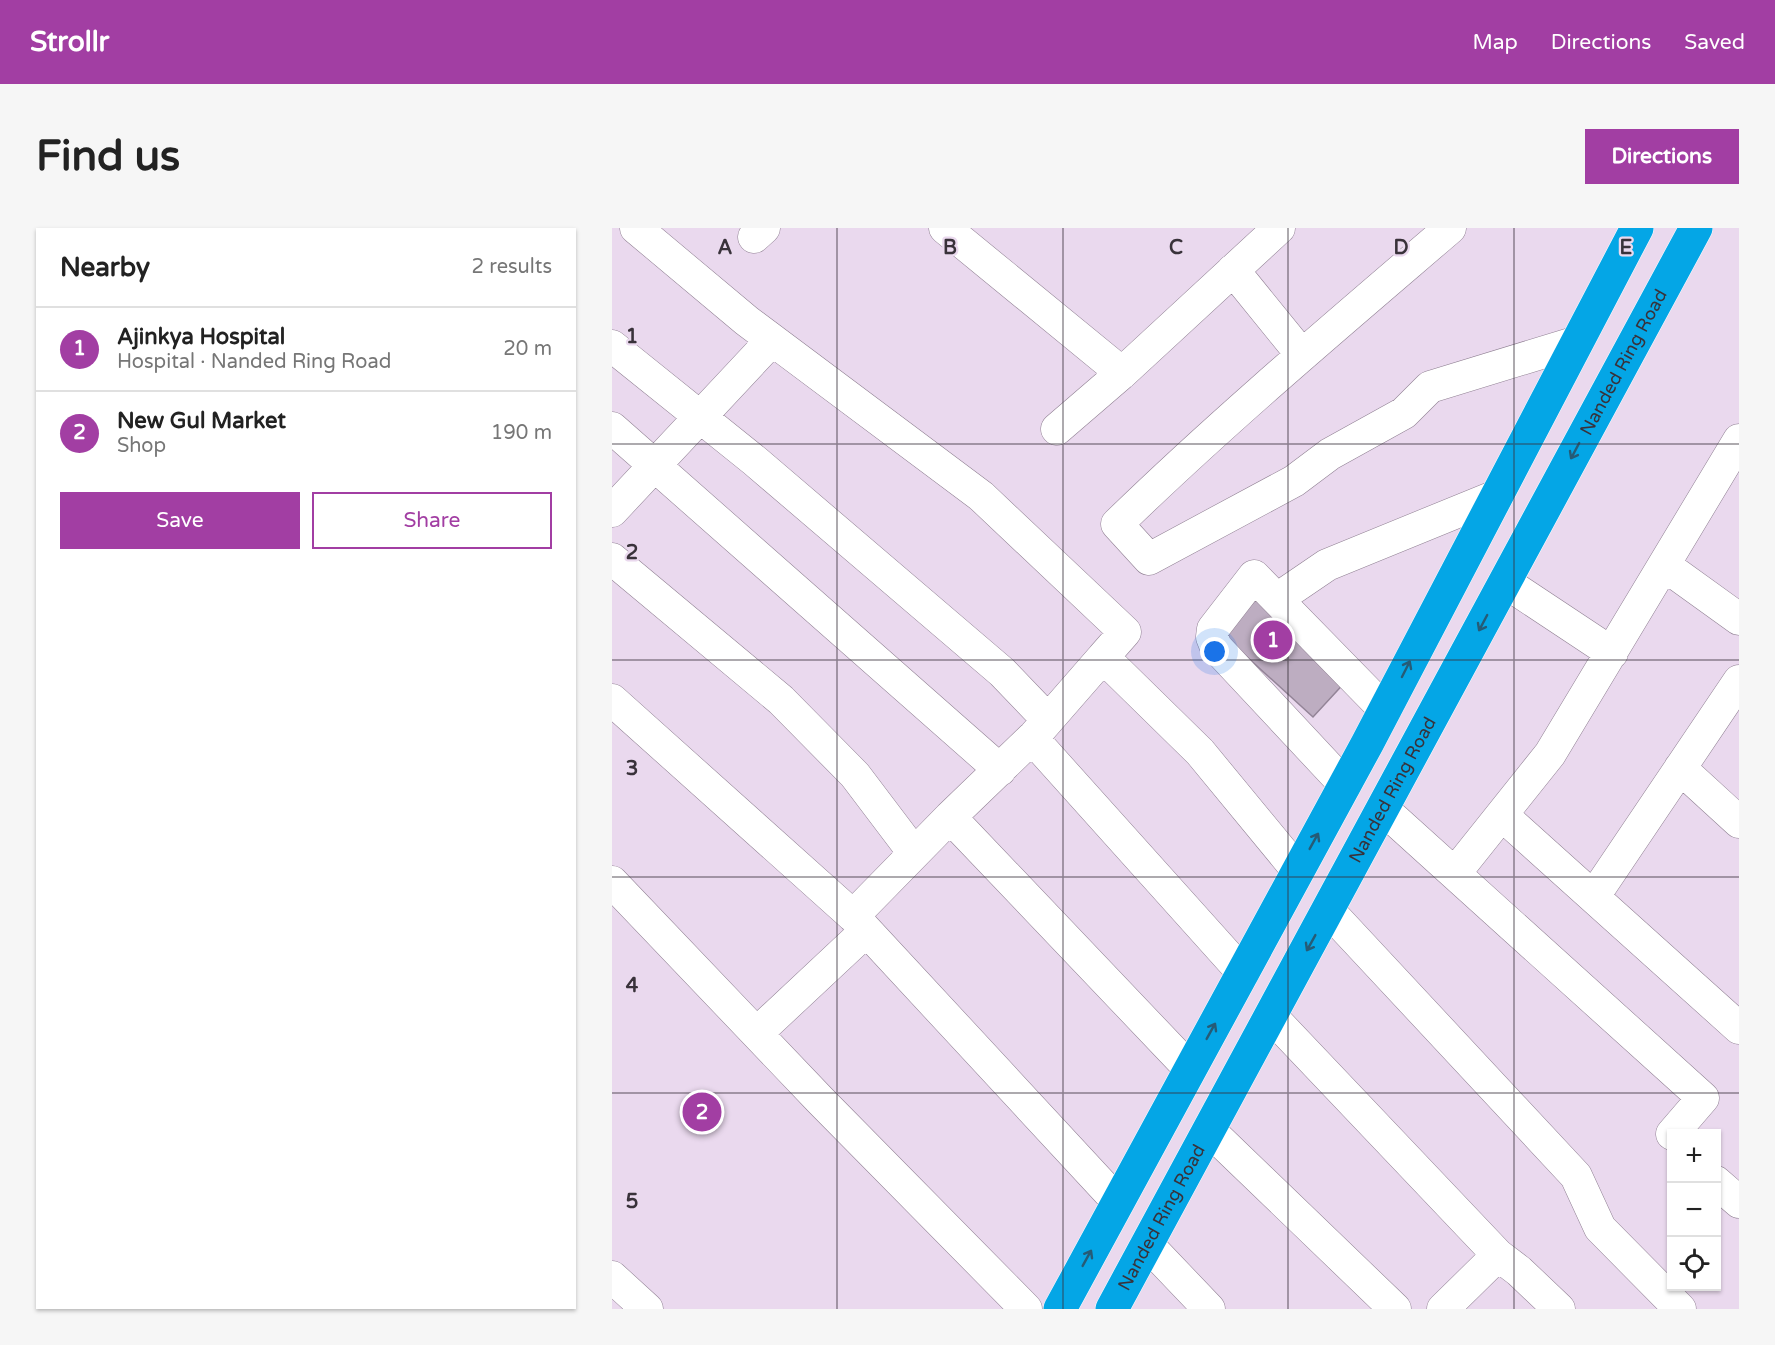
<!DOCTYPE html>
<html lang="en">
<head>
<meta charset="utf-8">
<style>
  :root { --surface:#fff; --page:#f6f6f6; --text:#222; --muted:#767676; --line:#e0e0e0; --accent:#a23ea3 }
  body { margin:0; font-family:"Varela Round",sans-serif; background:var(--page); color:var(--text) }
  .controls { position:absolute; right:18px; bottom:18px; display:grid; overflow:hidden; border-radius:0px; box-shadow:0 2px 4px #0004 }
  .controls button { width:54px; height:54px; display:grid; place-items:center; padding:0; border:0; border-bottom:2px solid var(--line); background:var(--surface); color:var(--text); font:30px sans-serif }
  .you { position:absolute; left:603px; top:424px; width:21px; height:21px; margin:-15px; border:4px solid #fff; border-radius:50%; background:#1a73e8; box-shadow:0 0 0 9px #1a73e833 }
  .badge { display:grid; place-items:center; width:39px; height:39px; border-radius:50%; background:var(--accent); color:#fff; font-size:20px; font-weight:700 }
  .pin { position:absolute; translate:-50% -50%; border:3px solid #fff; box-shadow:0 2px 6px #0006 }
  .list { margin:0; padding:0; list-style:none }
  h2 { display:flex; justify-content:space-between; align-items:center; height:78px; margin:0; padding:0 24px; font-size:26px }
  h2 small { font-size:20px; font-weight:400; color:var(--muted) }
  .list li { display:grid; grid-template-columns:39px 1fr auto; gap:18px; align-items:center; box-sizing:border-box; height:84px; padding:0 24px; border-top:2px solid var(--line) }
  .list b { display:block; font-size:22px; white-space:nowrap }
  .list p { margin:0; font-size:20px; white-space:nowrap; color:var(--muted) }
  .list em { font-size:20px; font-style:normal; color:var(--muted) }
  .actions { display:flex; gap:12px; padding:18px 24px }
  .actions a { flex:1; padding:14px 0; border:2px solid var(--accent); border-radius:0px; text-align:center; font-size:21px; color:var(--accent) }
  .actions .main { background:var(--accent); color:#fff }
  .icon { flex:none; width:33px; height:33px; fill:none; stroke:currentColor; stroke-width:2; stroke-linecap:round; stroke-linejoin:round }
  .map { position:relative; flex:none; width:1127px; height:1081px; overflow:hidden; border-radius:0px }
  header { display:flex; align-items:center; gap:36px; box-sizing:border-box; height:84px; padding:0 30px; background:var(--accent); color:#fff }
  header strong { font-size:28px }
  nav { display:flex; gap:33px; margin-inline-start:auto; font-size:21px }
  .intro { display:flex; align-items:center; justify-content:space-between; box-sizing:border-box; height:144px; padding:0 36px }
  h1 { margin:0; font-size:42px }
  .button { padding:15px 27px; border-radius:0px; background:var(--accent); color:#fff; font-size:21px; font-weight:700 }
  main { display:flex; gap:36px; padding:0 36px }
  aside { flex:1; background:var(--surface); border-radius:0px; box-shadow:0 2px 4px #0004 }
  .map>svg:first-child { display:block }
</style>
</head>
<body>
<header>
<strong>Strollr</strong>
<nav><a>Map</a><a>Directions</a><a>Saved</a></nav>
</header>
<div class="intro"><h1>Find us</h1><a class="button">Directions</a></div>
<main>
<aside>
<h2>Nearby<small>2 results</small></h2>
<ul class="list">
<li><span class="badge">1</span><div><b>Ajinkya Hospital</b><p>Hospital · Nanded Ring Road</p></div><em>20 m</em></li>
<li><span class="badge">2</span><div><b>New Gul Market</b><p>Shop</p></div><em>190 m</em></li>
</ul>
<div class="actions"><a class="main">Save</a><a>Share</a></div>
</aside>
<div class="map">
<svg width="1127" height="1081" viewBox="0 0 1127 1081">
  <rect width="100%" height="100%" fill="#ead9ee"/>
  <!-- building -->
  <path fill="#bdadc1" stroke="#938497" stroke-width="1.5" d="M646,369L736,451L701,489L611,407Z"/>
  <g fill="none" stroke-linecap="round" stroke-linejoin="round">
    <defs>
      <path id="minor" d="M24,0L135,93L369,268L513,404L491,429L588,524L686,643
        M333,0L510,145
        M838,0C725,97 611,193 505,296L537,331L682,253L718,226L792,185L818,159L965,114
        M142,9L152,0
        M621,42L690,127
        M0,118L143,233L390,444L436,492
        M0,200L388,542
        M445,201L510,145L667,0
        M0,283L160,112
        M0,331L169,472L243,547L302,625
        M1052,337L1127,391
        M893,354L1000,425
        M665,371L715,337L884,268
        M0,472L241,688L506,974
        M423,507L491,429
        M1068,540L1127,594
        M733,557L604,419L600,409L601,401L642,348L773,482
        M771,581L1091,870L1060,906
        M890,587L1127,800
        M338,589L420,510L631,745
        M843,645L938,526L1127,212
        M0,654L208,872L414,1081
        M982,668L1127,453
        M716,682L964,948L988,1000L1068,1081
        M241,688L338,589L578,841
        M659,788L886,1027L831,1081
        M145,805L254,703
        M597,902L783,1081
        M1104,954L1127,974
        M535,1016L597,1081
        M886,1027L907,1043L947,1081
        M0,1049L35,1081"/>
      <g id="highway">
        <path d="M448,1081L755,516L1025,0"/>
        <path id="s1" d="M500,1081L1084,0"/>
      </g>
    </defs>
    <!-- minor casing -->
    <use href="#minor" stroke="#908093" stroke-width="33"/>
    <!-- highway casing -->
    <use href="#highway" stroke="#fff" stroke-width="34"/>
    <!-- minor -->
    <use href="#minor" stroke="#fff" stroke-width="32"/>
    <!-- highway -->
    <use href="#highway" stroke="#04a6e6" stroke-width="33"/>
  </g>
  <!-- one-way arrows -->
  <defs><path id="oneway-shaft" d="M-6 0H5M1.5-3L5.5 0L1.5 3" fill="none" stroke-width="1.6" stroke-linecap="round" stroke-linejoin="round" transform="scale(1.5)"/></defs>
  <g stroke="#265b76">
    <use href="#oneway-shaft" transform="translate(963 223) rotate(118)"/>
    <use href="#oneway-shaft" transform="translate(871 395) rotate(118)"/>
    <use href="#oneway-shaft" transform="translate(794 441) rotate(-63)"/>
    <use href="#oneway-shaft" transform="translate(702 613) rotate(-61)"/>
    <use href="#oneway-shaft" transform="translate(699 715) rotate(119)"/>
    <use href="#oneway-shaft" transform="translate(599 803) rotate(-61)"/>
    <use href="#oneway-shaft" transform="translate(475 1030) rotate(-61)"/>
  </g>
  <!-- grid -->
  <path fill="none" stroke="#39323a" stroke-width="1.5" stroke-opacity="0.55" d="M225,0V1081M451,0V1081M676,0V1081M902,0V1081M0,216H1127M0,432H1127M0,649H1127M0,865H1127"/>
  <g text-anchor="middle" stroke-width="4.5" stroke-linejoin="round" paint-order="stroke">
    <!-- street labels -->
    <g font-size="18" fill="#39323a" stroke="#ead9ee">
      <text dy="6" stroke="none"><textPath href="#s1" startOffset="1076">Nanded Ring Road</textPath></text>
      <text dy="6" stroke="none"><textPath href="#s1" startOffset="590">Nanded Ring Road</textPath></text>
      <text dy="6" stroke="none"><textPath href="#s1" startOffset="104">Nanded Ring Road</textPath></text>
    </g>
  </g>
  <g font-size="20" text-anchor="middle" font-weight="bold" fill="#39323a" stroke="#ead9ee" stroke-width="4.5" stroke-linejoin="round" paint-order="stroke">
    <text x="113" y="26">A</text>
    <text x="338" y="26">B</text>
    <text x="564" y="26">C</text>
    <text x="789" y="26">D</text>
    <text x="1014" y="26">E</text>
    <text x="20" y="115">1</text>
    <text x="20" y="331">2</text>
    <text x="20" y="547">3</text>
    <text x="20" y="764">4</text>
    <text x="20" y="980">5</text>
  </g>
</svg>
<div class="controls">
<button>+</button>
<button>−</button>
<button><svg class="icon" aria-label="locate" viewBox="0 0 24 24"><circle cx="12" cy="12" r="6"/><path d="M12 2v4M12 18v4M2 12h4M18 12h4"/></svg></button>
</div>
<div class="you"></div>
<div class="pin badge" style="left:661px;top:412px">1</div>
<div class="pin badge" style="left:90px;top:884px">2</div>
</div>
</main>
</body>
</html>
